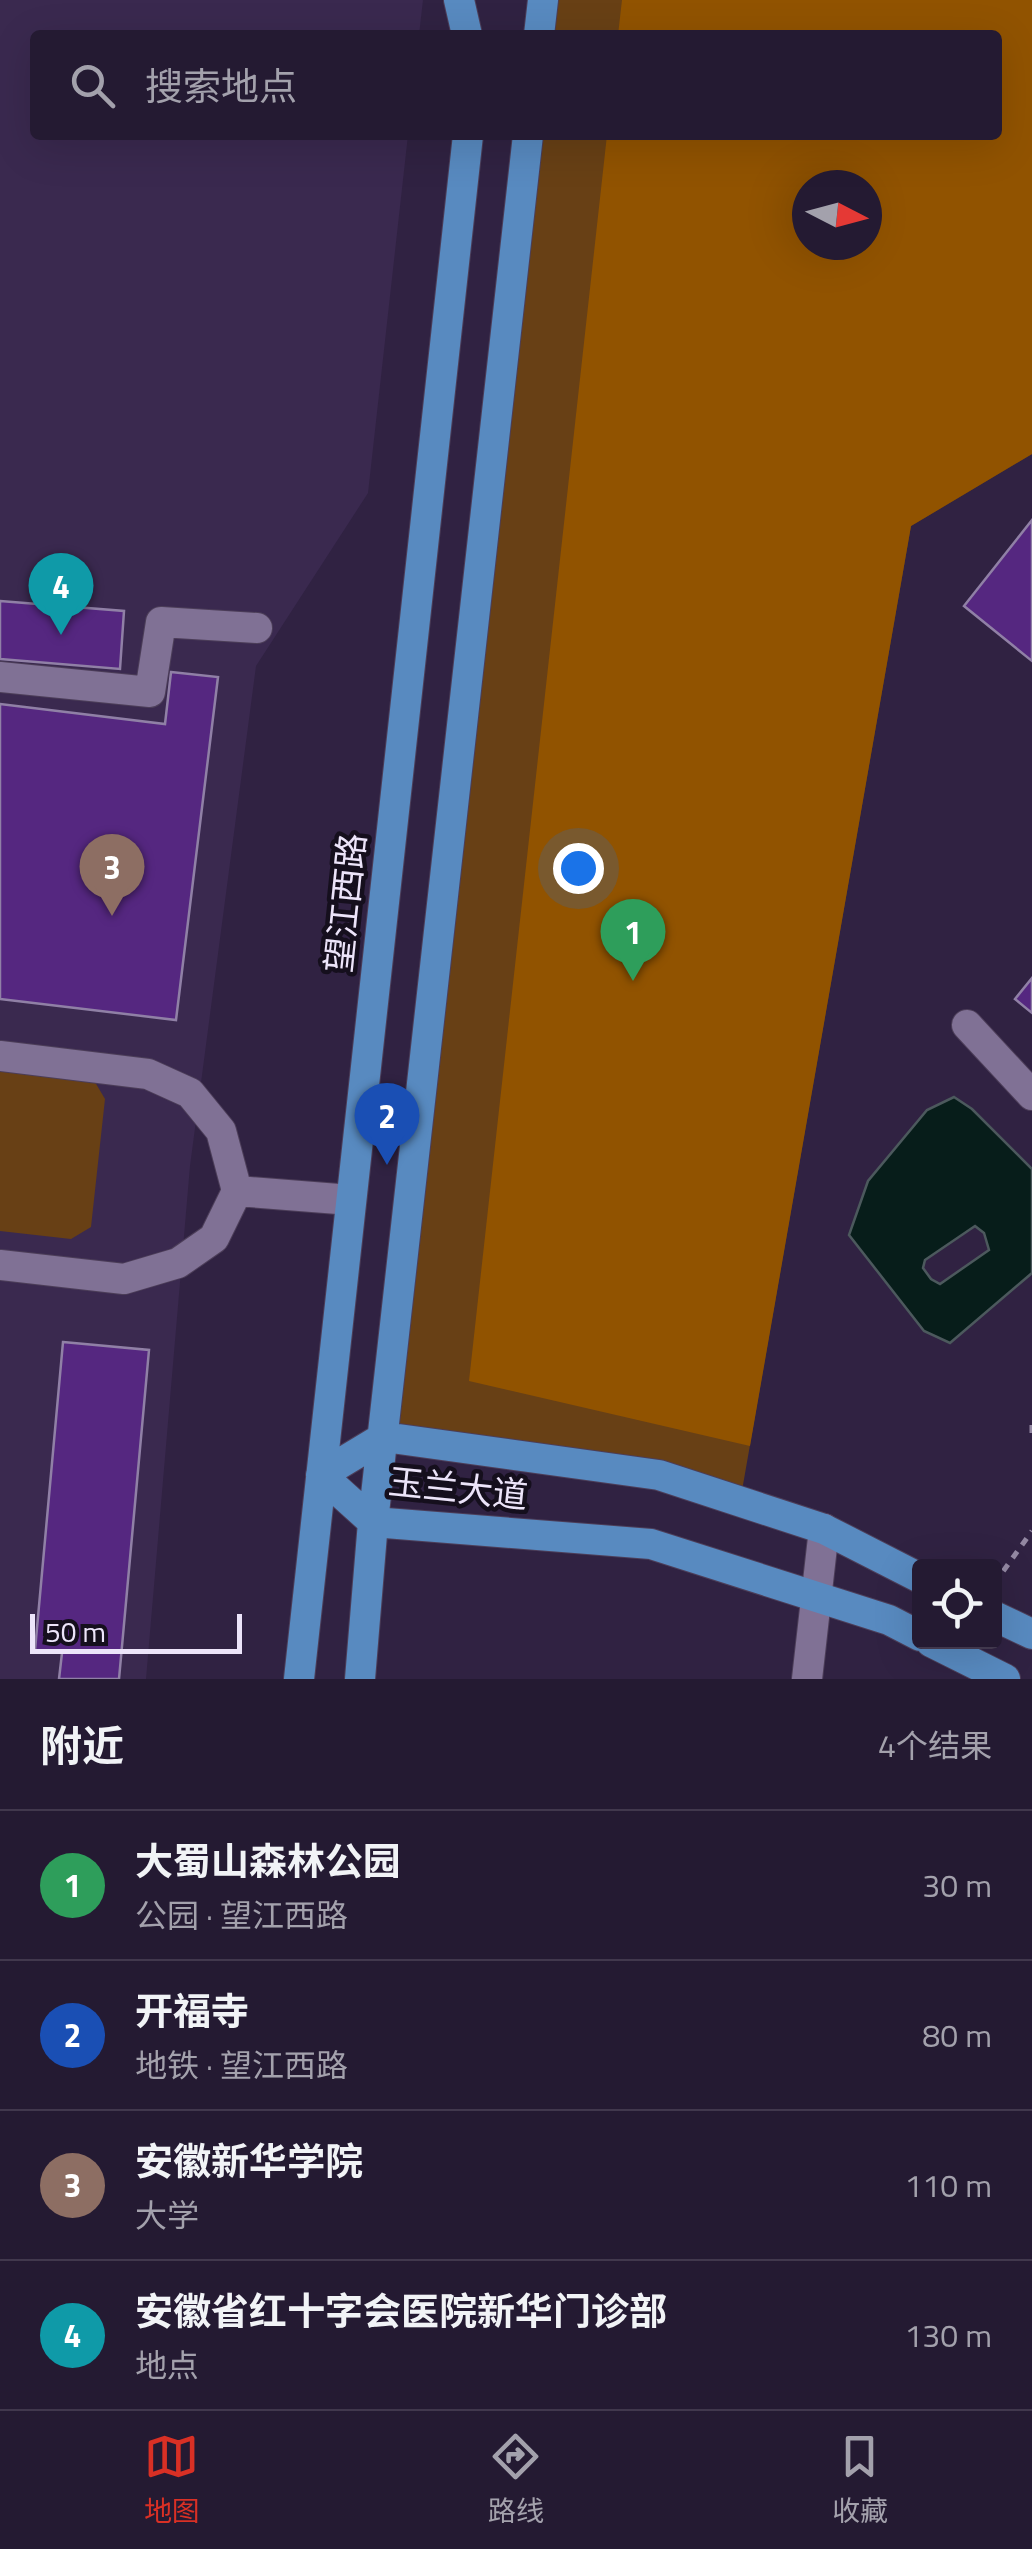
<!DOCTYPE html>
<html lang="zh">
<head>
<meta charset="utf-8">
<style>
  :root { --surface:#241a32; --page:#30273e; --text:#f1f3f6; --muted:#a3a1ac; --line:#41384d; --accent:#d93025 }
  body { margin:0; font-family:"Titillium Web","Noto Sans SC",sans-serif; background:var(--page); color:var(--text) }
  .controls { position:absolute; right:30px; bottom:30px; display:grid; overflow:hidden; border-radius:10px; box-shadow:0 10px 40px #0002 }
  .controls button { width:90px; height:90px; display:grid; place-items:center; padding:0; border:0; border-bottom:2px solid var(--line); background:var(--surface); color:var(--text); font:50px sans-serif }
  .compass { position:absolute; left:792px; top:170px; width:90px; height:90px; border-radius:50%; background:var(--surface); box-shadow:0 10px 40px #0002; rotate:96deg }
  .scale { position:absolute; left:30px; bottom:25px; width:212px; box-sizing:border-box; padding-left:10px; border:5px solid #ece4f9; border-top:0; font-size:28px; line-height:35px; white-space:nowrap; color:#ece4f9; -webkit-text-stroke:8px #150f1d; paint-order:stroke }
  .you { position:absolute; left:578px; top:868px; width:35px; height:35px; margin:-25px; border:8px solid #fff; border-radius:50%; background:#1a73e8; box-shadow:0 0 0 15px #1a73e833 }
  .badge { display:grid; place-items:center; width:65px; height:65px; border-radius:50%; background:var(--accent); color:#fff; font-size:32px; font-weight:700 }
  .pin { position:absolute; translate:-50% -82px; filter:drop-shadow(0 2px 5px #0008) }
  .pin::after { content:''; position:absolute; top:52px; width:35px; height:30px; background:inherit; clip-path:polygon(0 0,100% 0,50% 100%) }
  .list { margin:0; padding:0; list-style:none }
  h2 { display:flex; justify-content:space-between; align-items:center; height:130px; margin:0; padding:0 40px; font-size:42px }
  h2 small { font-size:32px; font-weight:400; color:var(--muted) }
  .list li { display:grid; grid-template-columns:65px 1fr auto; gap:30px; align-items:center; box-sizing:border-box; height:150px; padding:0 40px; border-top:2px solid var(--line) }
  .list b { display:block; font-size:38px; white-space:nowrap }
  .list p { margin:0; font-size:32px; white-space:nowrap; color:var(--muted) }
  .list em { font-size:32px; font-style:normal; color:var(--muted) }
  .icon { flex:none; width:55px; height:55px; fill:none; stroke:currentColor; stroke-width:2; stroke-linecap:round; stroke-linejoin:round }
  .map { position:relative; flex:none; width:1032px; height:1679px; overflow:hidden }
  .search { position:absolute; background:var(--surface); box-shadow:0 10px 40px #0002; left:30px; right:30px; top:30px; height:110px; display:flex; align-items:center; gap:25px; box-sizing:border-box; padding:0 35px; border-radius:10px; color:var(--muted); font-size:38px }
  .sheet { height:730px; background:var(--surface) }
  nav { display:flex; justify-content:space-around; align-items:center; box-sizing:border-box; height:140px; border-top:2px solid var(--line); background:var(--surface); font-size:28px; color:var(--muted) }
  nav a { display:grid; justify-items:center; gap:5px }
  nav .on { color:var(--accent) }
  .map>svg:first-child { display:block }
</style>
</head>
<body>
<div class="map">
<svg width="1032" height="1679" viewBox="0 0 1032 1679">
  <rect width="100%" height="100%" fill="#302242"/>
  <!-- built -->
  <path fill="#3a294f" d="M0,0H423L419,35H35V135H408L368,493L256,666L190,1166L146,1679H0Z"/>
  <!-- green -->
  <path fill="#684015" fill-rule="evenodd" d="M543,0H1032V454L911,526L740,1502L384,1437L528,135H997V35H539ZM807,185H867V245H807Z
    M0,1067L92,1077L105,1099L91,1227L71,1239L0,1231Z"/>
  <!-- forest -->
  <path fill="#915300" fill-rule="evenodd" d="M622,0H1032V454L911,526L750,1446L469,1381L607,135H997V35H618ZM807,185H867V245H807Z"/>
  <!-- water -->
  <path fill="#071d1a" stroke="#4c595d" stroke-width="2.5" fill-rule="evenodd" d="M954,1097L972,1109L1032,1169V1273L950,1343L924,1331L849,1235L868,1181L927,1110ZM975,1226L984,1233L989,1250L940,1284L931,1279L923,1268L925,1260Z"/>
  <!-- building -->
  <path fill="#552780" stroke="#9080a6" stroke-width="2.5" d="M1032,520V661L964,606Z
    M0,601L124,611L120,669L0,659Z
    M171,672L218,677L176,1020L0,999V704L165,724Z
    M1032,978V1013L1015,999Z
    M63,1342L149,1350L119,1679H59L62,1653L35,1650Z"/>
  <g fill="none" stroke-linecap="round" stroke-linejoin="round">
    <defs>
      <path id="minor" d="M0,677L150,692L161,622L257,628
        M967,1025L1032,1095
        M0,1056L148,1074L190,1093L221,1131L237,1191
        M237,1191L351,1200
        M0,1265L124,1279L178,1263L214,1238L237,1191
        M807,1679L824,1529"/>
      <path id="major" d="M459,0L467,35
        M539,35L543,0
        M920,1578L824,1529L659,1475L384,1437L321,1475L373,1522L651,1544L889,1620L920,1636
        M994,1616L1032,1634
        M931,1642L1005,1679
        M299,1679L468,135
        M360,1679L373,1522L528,135"/>
    </defs>
    <!-- minor casing -->
    <use href="#minor" stroke="#4c3e59" stroke-width="32"/>
    <!-- major casing -->
    <use href="#major" stroke="#4c3e59" stroke-width="32"/>
    <!-- path -->
    <path stroke="#9388a2" stroke-width="5" stroke-dasharray="8 8" stroke-linecap="butt" d="M1032,1425V1433
      M994,1584L1032,1531"/>
    <!-- minor -->
    <use href="#minor" stroke="#807195" stroke-width="30"/>
    <!-- major -->
    <use href="#major" stroke="#588ac0" stroke-width="30"/>
  </g>
  <g text-anchor="middle" stroke-width="9" stroke-linejoin="round" paint-order="stroke">
    <!-- street labels -->
    <g font-size="35" fill="#ece4f9" stroke="#150f1d">
      <text transform="translate(346 903) rotate(-84)" y="12">望江西路</text>
      <text transform="translate(458 1489) rotate(6)" y="12">玉兰大道</text>
    </g>
  </g>
</svg>
<div class="controls">
<button><svg class="icon" aria-label="locate" viewBox="0 0 24 24"><circle cx="12" cy="12" r="6"/><path d="M12 2v4M12 18v4M2 12h4M18 12h4"/></svg></button>
</div>
<svg class="compass" viewBox="-18 -18 36 36"><path d="M0-13l5 13h-10z" fill="#e53935"/><path d="M0 13l5-13h-10z" fill="#a3a1ac"/></svg>
<div class="scale">50 m</div>
<div class="you"></div>
<div class="pin badge" style="left:633px;top:981px;background:#2e9e5b">1</div>
<div class="pin badge" style="left:387px;top:1165px;background:#1a4fb4">2</div>
<div class="pin badge" style="left:112px;top:916px;background:#8d6e63">3</div>
<div class="pin badge" style="left:61px;top:635px;background:#0f9aa8">4</div>
<div class="search"><svg class="icon" aria-label="search" viewBox="0 0 24 24"><circle cx="10" cy="10" r="6"/><path d="M15 15l6 6"/></svg>搜索地点</div>
</div>
<section class="sheet">
<h2>附近<small>4个结果</small></h2>
<ul class="list">
<li><span class="badge" style="background:#2e9e5b">1</span><div><b>大蜀山森林公园</b><p>公园 · 望江西路</p></div><em>30 m</em></li>
<li><span class="badge" style="background:#1a4fb4">2</span><div><b>开福寺</b><p>地铁 · 望江西路</p></div><em>80 m</em></li>
<li><span class="badge" style="background:#8d6e63">3</span><div><b>安徽新华学院</b><p>大学</p></div><em>110 m</em></li>
<li><span class="badge" style="background:#0f9aa8">4</span><div><b>安徽省红十字会医院新华门诊部</b><p>地点</p></div><em>130 m</em></li>
</ul>
</section>
<nav>
<a class="on"><svg class="icon" aria-label="map" viewBox="0 0 24 24"><path d="M3 6l6-2 6 2 6-2v14l-6 2-6-2-6 2zM9 4v14M15 6v14"/></svg>地图</a>
<a><svg class="icon" aria-label="directions" viewBox="0 0 24 24"><path d="M12 3l9 9-9 9-9-9zM9 14v-3h6M13 9l2 2-2 2"/></svg>路线</a>
<a><svg class="icon" aria-label="saved" viewBox="0 0 24 24"><path d="M7 4h10v16l-5-4-5 4z"/></svg>收藏</a>
</nav>
</body>
</html>
